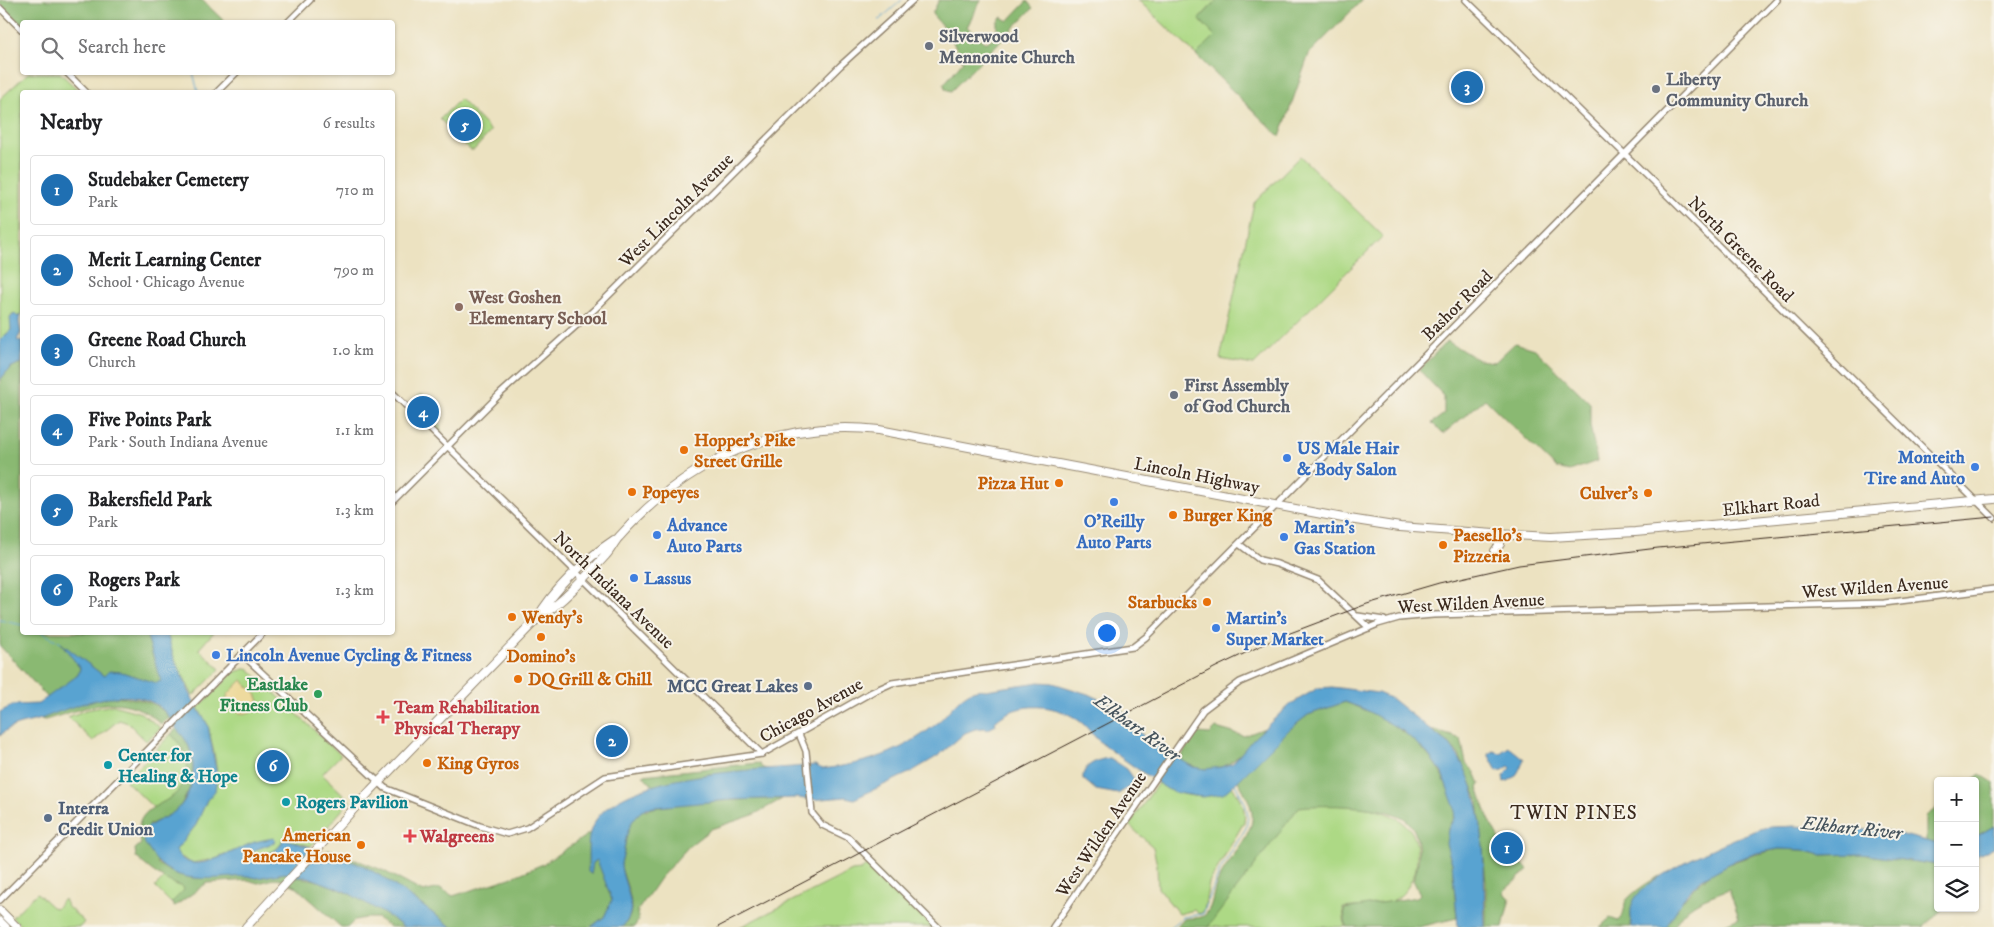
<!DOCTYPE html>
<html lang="en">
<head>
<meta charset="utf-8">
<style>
  :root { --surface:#fff; --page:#f6f6f6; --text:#202124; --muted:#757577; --line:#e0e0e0; --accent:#1f6fb2 }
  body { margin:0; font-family:"IM FELL DW Pica",serif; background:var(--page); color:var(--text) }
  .controls { position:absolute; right:15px; bottom:15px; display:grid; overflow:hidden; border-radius:5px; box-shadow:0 1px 4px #0004 }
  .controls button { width:45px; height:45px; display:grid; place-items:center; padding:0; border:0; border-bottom:1px solid var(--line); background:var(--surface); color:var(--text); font:25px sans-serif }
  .you { position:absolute; left:1106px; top:632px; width:18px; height:18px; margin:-12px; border:4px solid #fff; border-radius:50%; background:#1a73e8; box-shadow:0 0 0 8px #1a73e833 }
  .badge { display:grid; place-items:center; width:32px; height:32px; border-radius:50%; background:var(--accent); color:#fff; font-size:16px; font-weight:700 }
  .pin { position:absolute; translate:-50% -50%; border:2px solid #fff; box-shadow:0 1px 5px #0006 }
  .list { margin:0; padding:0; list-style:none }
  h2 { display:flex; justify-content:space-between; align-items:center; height:65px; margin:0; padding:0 20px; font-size:21px }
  h2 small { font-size:16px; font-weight:400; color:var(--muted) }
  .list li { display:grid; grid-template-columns:32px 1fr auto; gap:15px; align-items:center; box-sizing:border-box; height:70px; margin:0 10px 10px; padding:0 10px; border:1px solid var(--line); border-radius:5px }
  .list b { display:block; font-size:19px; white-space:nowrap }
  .list p { margin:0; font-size:16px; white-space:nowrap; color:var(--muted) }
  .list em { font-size:16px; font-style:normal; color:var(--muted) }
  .icon { flex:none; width:28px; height:28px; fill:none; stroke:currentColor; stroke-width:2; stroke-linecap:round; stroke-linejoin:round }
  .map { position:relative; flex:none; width:1994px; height:927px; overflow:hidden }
  .search { position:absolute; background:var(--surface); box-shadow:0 1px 4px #0004; left:20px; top:20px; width:375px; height:55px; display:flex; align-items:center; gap:12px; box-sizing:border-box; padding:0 18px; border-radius:5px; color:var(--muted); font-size:19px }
  .panel { position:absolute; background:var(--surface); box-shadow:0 1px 4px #0004; left:20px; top:90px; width:375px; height:545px; border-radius:5px }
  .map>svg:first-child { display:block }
</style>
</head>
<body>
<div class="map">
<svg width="1994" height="927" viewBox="0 0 1994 927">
  <rect width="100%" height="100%" fill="#f7f3e8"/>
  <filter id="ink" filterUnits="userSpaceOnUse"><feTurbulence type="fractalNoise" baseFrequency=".02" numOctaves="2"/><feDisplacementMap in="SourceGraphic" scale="10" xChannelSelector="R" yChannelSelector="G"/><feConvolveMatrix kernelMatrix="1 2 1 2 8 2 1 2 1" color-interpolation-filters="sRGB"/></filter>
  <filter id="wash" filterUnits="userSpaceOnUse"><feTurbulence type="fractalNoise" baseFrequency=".0096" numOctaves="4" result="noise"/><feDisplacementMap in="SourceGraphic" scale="20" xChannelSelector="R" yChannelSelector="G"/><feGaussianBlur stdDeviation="1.12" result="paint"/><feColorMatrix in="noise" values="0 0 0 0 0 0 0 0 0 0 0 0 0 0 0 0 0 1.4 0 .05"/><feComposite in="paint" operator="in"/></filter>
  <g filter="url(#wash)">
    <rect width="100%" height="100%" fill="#ece2c1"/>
    <!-- green -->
    <path fill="#add985" stroke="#748252" d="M1138,0H1217L1199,19L1215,36L1196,55Z
      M28,73H60L80,92H22V313L17,317L14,313L11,315V330L0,340V99Z
      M460,99L491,131L474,150H470L440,119Z
      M1300,156L1383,236L1254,365L1220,359L1254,203Z
      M420,395H423L437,425H440L442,434L411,405Z
      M214,632L199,649L220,669L193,696L174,658L167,633Z
      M248,668L341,755L322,774L350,801L311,846L283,839C280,850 269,854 257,857L252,855L255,850L268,845L255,842L215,859L191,863L178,855L176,850L196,825L207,800L215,790L217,775L215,758L208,725L198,708L234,672Z
      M113,705L141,713L161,728L146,741L128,723L119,720L93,741L68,717L86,710Z
      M171,734H179L193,770L164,818L126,781Z
      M1158,783C1179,797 1212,803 1232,786C1239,798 1247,807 1244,822L1209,883L1204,911L1199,914L1194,910L1179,914L1158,888L1157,865L1153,847L1129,825Z
      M1323,803C1356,805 1418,808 1417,853C1417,859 1417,866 1415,872C1410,884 1405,895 1392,901C1379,907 1358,906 1343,908L1345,927H1206L1298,805Z
      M869,863L934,927H740L852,871L861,870Z
      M170,872L195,879L171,903L155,887Z
      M37,893L52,907L56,908L64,899L67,906L84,922L80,927H22L12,917Z"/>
    <!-- forest -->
    <path fill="#8ab972" stroke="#627248" d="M0,0H202L225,22H22V27L0,5Z
      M939,0H981L967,27L986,43L997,35V22L1001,17L1008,21L1027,1L1033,8L951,91L945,89L944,84L963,61L949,34L932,14Z
      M1217,0H1362L1309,54L1280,137L1196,55L1215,36L1199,19Z
      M1447,341L1478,360L1495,362L1515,343L1535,349L1590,403V425L1597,461L1570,471L1556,468L1485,399L1443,434L1432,423L1444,414V396L1419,370Z
      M20,363L22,364V632L146,633L161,681L156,683L104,676L62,644L80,668L78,675L48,698L0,646V380L10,368Z
      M109,697C133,698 154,698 170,718L161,724C123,688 88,708 45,720L39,719L78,704Z
      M1345,702C1388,717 1432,745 1448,789C1451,796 1455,804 1455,811C1455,818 1450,822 1448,829C1446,839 1448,854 1452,863L1457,918L1418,927H1346L1344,909L1417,897L1420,894L1413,880C1421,862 1422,832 1405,819C1386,805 1322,804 1299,807L1208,927H1177L1184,919C1192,917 1200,920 1206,914C1214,904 1212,892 1218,881C1226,863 1249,839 1252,821C1254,807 1245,793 1238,781L1290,729L1308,715Z
      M177,728L186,739L193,758L192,784L178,811L149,825L158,864C187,885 213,877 247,876L257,878L285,873C295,879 307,877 318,881C348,891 379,907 403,927H390L377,918H365L355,920L348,927H341L295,886L278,878L258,883L248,880L207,883L175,906L171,903L184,890L183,887C164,881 150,870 136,857L135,849L141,844C140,839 138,829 139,825C143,809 158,806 170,798C183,790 190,772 186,757C184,749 177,741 171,734Z
      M1216,728L1244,736L1265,728C1236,755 1226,784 1181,761L1184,751L1197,733L1210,734Z
      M1430,729L1461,739L1466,763L1475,772L1480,784L1478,787C1489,822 1497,847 1529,869L1505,890L1504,893L1510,898L1503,927H1486V882L1478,800L1459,755L1451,745Z
      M758,763L763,768L772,770L709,774L653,786L643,775Z
      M1980,774L1994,783V826L1975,837V781H1971Z
      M782,799L753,815L711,829L689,846L660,878L638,910V921L634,927H622C641,910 625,886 621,866C621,861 623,856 624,851C626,837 627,823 638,813C649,803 762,798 782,799Z
      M1938,807V844L1926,841V816Z
      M590,833L589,860L593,863L597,860L600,863L612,901L604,917L591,927H452L384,878L364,866L324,852L329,849L382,870L423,892L440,888L453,896L510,878L543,864Z
      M1779,849L1803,850L1821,855L1861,854L1938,865V908H1944L1924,927H1718L1739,918L1729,889C1704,899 1687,902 1674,927H1666C1692,877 1725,860 1779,849Z
      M1660,876C1638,893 1629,898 1631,927H1600L1610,918L1618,921C1624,914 1624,912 1625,903C1627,896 1652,879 1660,876Z"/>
    <!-- sand -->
    <path fill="#eeda9e" stroke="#94825e" d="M242,680L256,694L259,701C253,719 233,716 226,701L228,694Z"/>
    <!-- water -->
    <path fill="#59a3d1" stroke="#4a6678" d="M14,313L18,317L22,313L19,321L21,333L17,340L22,341V364L20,363L10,368L0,380V340L11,330L10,318Z
      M146,633H167L174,658L195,704L208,725L217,775L215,791L207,800L196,825L176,850C189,881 235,848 255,842C262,840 268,839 274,838L275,842L255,850L252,855L257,857C269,854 280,851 283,839H286L364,866L384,878L452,927H403L393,919L345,891L308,877H293L285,873L257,878L247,876C213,878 172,887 151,853C146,846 142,841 143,832C155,818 174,818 184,801C196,780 197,752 181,734C174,727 171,717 163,710C133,681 73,706 41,719C25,724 12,723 0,736V712L13,705L38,704L78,675L80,668L61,643L104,676L109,671L122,672L156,683L161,681Z
      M1039,682L1053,683L1091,695L1122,710L1145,738L1193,767L1205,769L1222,767L1233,763L1252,740L1289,705L1318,688L1332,687L1378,693L1392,699L1451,746C1490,797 1483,867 1485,927H1458L1452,863L1446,844L1448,829L1454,818L1455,809L1442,773L1427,753L1403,731L1364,709L1345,702L1308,715L1290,729L1238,781L1223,794L1202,797L1177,793L1167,789C1145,774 1122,759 1101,743C1094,737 1089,729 1082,723C1058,703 1017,700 995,722L996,725L987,730L985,728L975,729L965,733L938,756L911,772L854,799L846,797L811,800L798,798L729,800L646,808C630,818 627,832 624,850C624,855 621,860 621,865C623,886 641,909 622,927H591L604,917L612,900L597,860L593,863L591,874L588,872C589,859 586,839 592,827C617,770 761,771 815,765L822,769C868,763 898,754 935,725C950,713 964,685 986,690Z
      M1509,747L1524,759C1520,768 1517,780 1504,782L1503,776L1511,768L1509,766L1503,770L1497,771L1488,754L1493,751L1500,753Z
      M1110,758L1127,769L1134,779L1132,785L1118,794L1096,790L1083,779C1082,765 1098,759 1110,758Z
      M1794,826L1888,831L1938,844V865L1861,854L1821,855L1803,850L1779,849L1757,853L1736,860L1702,879L1687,893L1666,927H1632C1631,918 1629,908 1634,900C1646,876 1736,836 1764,828C1773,826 1785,827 1794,826Z
      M1994,826V847L1975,857V837Z"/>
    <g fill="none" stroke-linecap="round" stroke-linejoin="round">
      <!-- stream -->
      <path stroke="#59a3d1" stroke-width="1" d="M879,20L902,0
        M193,72L198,92
        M0,620L22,625
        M41,632L61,643
        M1170,927L1183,917L1203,914L1220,870L1246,828L1248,816L1245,803L1235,784"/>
    </g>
  </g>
  <g filter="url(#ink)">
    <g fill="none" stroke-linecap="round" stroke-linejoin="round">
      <defs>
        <path id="minor" d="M1466,0L1674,202L1994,518
          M0,8L22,30
          M288,22L310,0
          M66,72L86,92
          M217,92L237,72
          M392,392L762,754
          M392,502L501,393L595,309L840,66L913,0
          M1239,544L1260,560L1277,564L1318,580L1369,628
          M1358,616L1384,620
          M242,654L385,788L480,826L507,834L527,828L605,777L762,754L872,692L892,683L1133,647L1146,637L1777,0
          M799,734L806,751L812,813L822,825L849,838L938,927
          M0,900L264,632
          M1053,927L1203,710L1240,682L1378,624L1399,618L1433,615L1884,603L1994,589"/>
        <path id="major" d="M0,910L17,927
          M0,921L6,927"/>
        <path id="highway" d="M1494,534L1500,544L1495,551
          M537,619C552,591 588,557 614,540
          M246,927L371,790L536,620C562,603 585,578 606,555C611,550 614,542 619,537C686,461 778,418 879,430L1343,518L1400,527L1494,534L1551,537L1635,532L1994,499"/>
      </defs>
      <!-- minor casing -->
      <use href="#minor" stroke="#948670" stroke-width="8"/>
      <!-- major casing -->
      <use href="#major" stroke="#948670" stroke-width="9"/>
      <!-- highway casing -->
      <use href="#highway" stroke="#948670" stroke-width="10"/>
      <!-- minor -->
      <use href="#minor" stroke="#fff" stroke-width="5"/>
      <!-- major -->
      <use href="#major" stroke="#fff" stroke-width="7"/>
      <!-- highway -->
      <use href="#highway" stroke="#fff" stroke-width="8"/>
      <!-- rail -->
      <path stroke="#3b2a1e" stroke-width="1" d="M718,927L1216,667L1277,638L1367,604L1439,583L1519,565L1658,548L1994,517"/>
    </g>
  </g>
  <!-- markers -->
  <g fill="#6b7280" stroke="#f7f3e8" stroke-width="2">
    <circle cx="929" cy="46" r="5"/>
    <circle cx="1656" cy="89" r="5"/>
    <circle cx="1174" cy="395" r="5"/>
  </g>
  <circle fill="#8d6e63" stroke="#f7f3e8" stroke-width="2" cx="459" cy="307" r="5"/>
  <g fill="#e8710a" stroke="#f7f3e8" stroke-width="2">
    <circle cx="684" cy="450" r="5"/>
    <circle cx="1059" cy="483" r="5"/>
    <circle cx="632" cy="492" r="5"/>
    <circle cx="1648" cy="493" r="5"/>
    <circle cx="1173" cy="515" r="5"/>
    <circle cx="1443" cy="545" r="5"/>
    <circle cx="1207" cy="602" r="5"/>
    <circle cx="512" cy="617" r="5"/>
    <circle cx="541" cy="637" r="5"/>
    <circle cx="518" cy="679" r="5"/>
    <circle cx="427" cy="763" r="5"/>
    <circle cx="361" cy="845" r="5"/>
  </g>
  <g fill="#3f7fe0" stroke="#f7f3e8" stroke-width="2">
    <circle cx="1287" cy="458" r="5"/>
    <circle cx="1975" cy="467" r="5"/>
    <circle cx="1114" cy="502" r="5"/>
    <circle cx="657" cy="535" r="5"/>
    <circle cx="1284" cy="537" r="5"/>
    <circle cx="634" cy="578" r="5"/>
    <circle cx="1216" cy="628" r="5"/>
    <circle cx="216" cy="655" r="5"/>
  </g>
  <g fill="#5c6f8a" stroke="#f7f3e8" stroke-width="2">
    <circle cx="808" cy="686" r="5"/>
    <circle cx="48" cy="818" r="5"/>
  </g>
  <circle fill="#2e9e5b" stroke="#f7f3e8" stroke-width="2" cx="318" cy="694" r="5"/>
  <g fill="#e0444e" stroke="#f7f3e8" stroke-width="2">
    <path d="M380.5 709.5h5v5h5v5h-5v5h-5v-5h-5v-5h5z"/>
    <path d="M407.5 828.5h5v5h5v5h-5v5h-5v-5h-5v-5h5z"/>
  </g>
  <g fill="#0f9aa8" stroke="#f7f3e8" stroke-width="2">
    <circle cx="108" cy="765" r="5"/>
    <circle cx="286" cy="802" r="5"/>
  </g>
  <g text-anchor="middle" stroke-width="4" stroke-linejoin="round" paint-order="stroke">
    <!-- worship labels -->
    <g font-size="18" font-weight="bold" fill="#5b616d" stroke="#f7f3e8" text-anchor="start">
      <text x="939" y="42">Silverwood<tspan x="939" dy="21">Mennonite Church</tspan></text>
      <text x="1666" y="85">Liberty<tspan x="1666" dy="21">Community Church</tspan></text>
      <text x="1184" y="391">First Assembly<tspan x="1184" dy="21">of God Church</tspan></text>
    </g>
    <!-- street labels -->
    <g font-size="18" fill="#3b2a1e" stroke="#f7f3e8">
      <text transform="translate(676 210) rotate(-45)" y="6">West Lincoln Avenue</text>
      <text transform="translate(1741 249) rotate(45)" y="6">North Greene Road</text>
      <text transform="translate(1457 305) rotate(-45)" y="6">Bashor Road</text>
      <text transform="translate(1197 475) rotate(11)" y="6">Lincoln Highway</text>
      <text transform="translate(1771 505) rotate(-6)" y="6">Elkhart Road</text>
      <text transform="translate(1875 587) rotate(-4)" y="6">West Wilden Avenue</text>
      <text transform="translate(614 590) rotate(44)" y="6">North Indiana Avenue</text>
      <text transform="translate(1471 603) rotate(-3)" y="6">West Wilden Avenue</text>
      <text transform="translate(811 710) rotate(-29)" y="6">Chicago Avenue</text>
      <text transform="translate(1101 834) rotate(-56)" y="6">West Wilden Avenue</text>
    </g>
    <!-- education labels -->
    <g font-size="18" font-weight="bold" fill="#785e54" stroke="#f7f3e8" text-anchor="start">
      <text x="469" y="303">West Goshen<tspan x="469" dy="21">Elementary School</tspan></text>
    </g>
    <!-- food labels -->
    <g font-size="18" font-weight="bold" fill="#c56008" stroke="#f7f3e8" text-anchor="start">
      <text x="694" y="446">Hopper's Pike<tspan x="694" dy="21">Street Grille</tspan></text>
      <text x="1049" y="489" text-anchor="end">Pizza Hut</text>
      <text x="642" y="498">Popeyes</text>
      <text x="1638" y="499" text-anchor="end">Culver's</text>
      <text x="1183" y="521">Burger King</text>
      <text x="1453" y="541">Paesello's<tspan x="1453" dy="21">Pizzeria</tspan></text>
      <text x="1197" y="608" text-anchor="end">Starbucks</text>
      <text x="522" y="623">Wendy's</text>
      <text x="541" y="662" text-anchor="middle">Domino's</text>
      <text x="528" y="685">DQ Grill &amp; Chill</text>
      <text x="437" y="769">King Gyros</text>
      <text x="351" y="841" text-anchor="end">American<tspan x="351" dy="21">Pancake House</tspan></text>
    </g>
    <!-- shop labels -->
    <g font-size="18" font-weight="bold" fill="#366cbe" stroke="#f7f3e8" text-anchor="start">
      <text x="1297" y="454">US Male Hair<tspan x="1297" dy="21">&amp; Body Salon</tspan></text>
      <text x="1965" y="463" text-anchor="end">Monteith<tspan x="1965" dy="21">Tire and Auto</tspan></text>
      <text x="1114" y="527" text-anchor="middle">O'Reilly<tspan x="1114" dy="21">Auto Parts</tspan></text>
      <text x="667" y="531">Advance<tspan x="667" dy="21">Auto Parts</tspan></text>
      <text x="1294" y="533">Martin's<tspan x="1294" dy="21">Gas Station</tspan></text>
      <text x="644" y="584">Lassus</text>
      <text x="1226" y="624">Martin's<tspan x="1226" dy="21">Super Market</tspan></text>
      <text x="226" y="661">Lincoln Avenue Cycling &amp; Fitness</text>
    </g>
    <!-- leisure labels -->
    <g font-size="18" font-weight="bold" fill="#27864d" stroke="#f7f3e8" text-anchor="end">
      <text x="308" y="690">Eastlake<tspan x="308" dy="21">Fitness Club</tspan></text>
    </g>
    <!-- service labels -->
    <g font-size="18" font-weight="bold" fill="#4e5e75" stroke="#f7f3e8" text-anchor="end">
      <text x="798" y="692">MCC Great Lakes</text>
      <text x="58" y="814" text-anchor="start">Interra<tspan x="58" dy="21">Credit Union</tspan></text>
    </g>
    <!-- health labels -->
    <g font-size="18" font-weight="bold" fill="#be3a42" stroke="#f7f3e8" text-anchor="start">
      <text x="394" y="713">Team Rehabilitation<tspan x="394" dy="21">Physical Therapy</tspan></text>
      <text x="420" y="842">Walgreens</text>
    </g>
    <!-- culture labels -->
    <g font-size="18" font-weight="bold" fill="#0d838f" stroke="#f7f3e8" text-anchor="start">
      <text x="118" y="761">Center for<tspan x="118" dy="21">Healing &amp; Hope</tspan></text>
      <text x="296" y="808">Rogers Pavilion</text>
    </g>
    <!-- water labels -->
    <g font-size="19" font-style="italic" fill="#46545d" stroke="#f7f3e8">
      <text transform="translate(1138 727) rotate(36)" y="7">Elkhart River</text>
      <text transform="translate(1852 827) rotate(6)" y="7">Elkhart River</text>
    </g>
    <!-- neighbourhood labels -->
    <g font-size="19" letter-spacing="1" fill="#3b2a1e" stroke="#f7f3e8">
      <text x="1574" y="819">TWIN PINES</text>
    </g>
  </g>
</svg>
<div class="controls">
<button>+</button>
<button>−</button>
<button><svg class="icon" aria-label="layers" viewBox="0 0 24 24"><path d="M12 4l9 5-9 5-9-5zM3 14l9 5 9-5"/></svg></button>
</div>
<div class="you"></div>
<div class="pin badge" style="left:1507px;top:848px">1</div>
<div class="pin badge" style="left:612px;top:741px">2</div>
<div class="pin badge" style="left:1467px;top:87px">3</div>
<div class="pin badge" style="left:423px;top:412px">4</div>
<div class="pin badge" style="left:465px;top:125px">5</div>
<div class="pin badge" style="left:273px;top:766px">6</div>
<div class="search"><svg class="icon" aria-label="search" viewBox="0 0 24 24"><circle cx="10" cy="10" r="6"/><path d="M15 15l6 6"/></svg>Search here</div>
<section class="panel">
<h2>Nearby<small>6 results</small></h2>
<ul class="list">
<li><span class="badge">1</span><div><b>Studebaker Cemetery</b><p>Park</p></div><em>710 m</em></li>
<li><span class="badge">2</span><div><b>Merit Learning Center</b><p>School · Chicago Avenue</p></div><em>790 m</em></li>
<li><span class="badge">3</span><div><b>Greene Road Church</b><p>Church</p></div><em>1.0 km</em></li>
<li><span class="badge">4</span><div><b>Five Points Park</b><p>Park · South Indiana Avenue</p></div><em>1.1 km</em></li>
<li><span class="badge">5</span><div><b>Bakersfield Park</b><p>Park</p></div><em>1.3 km</em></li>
<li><span class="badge">6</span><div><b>Rogers Park</b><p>Park</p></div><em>1.3 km</em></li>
</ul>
</section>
</div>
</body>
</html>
